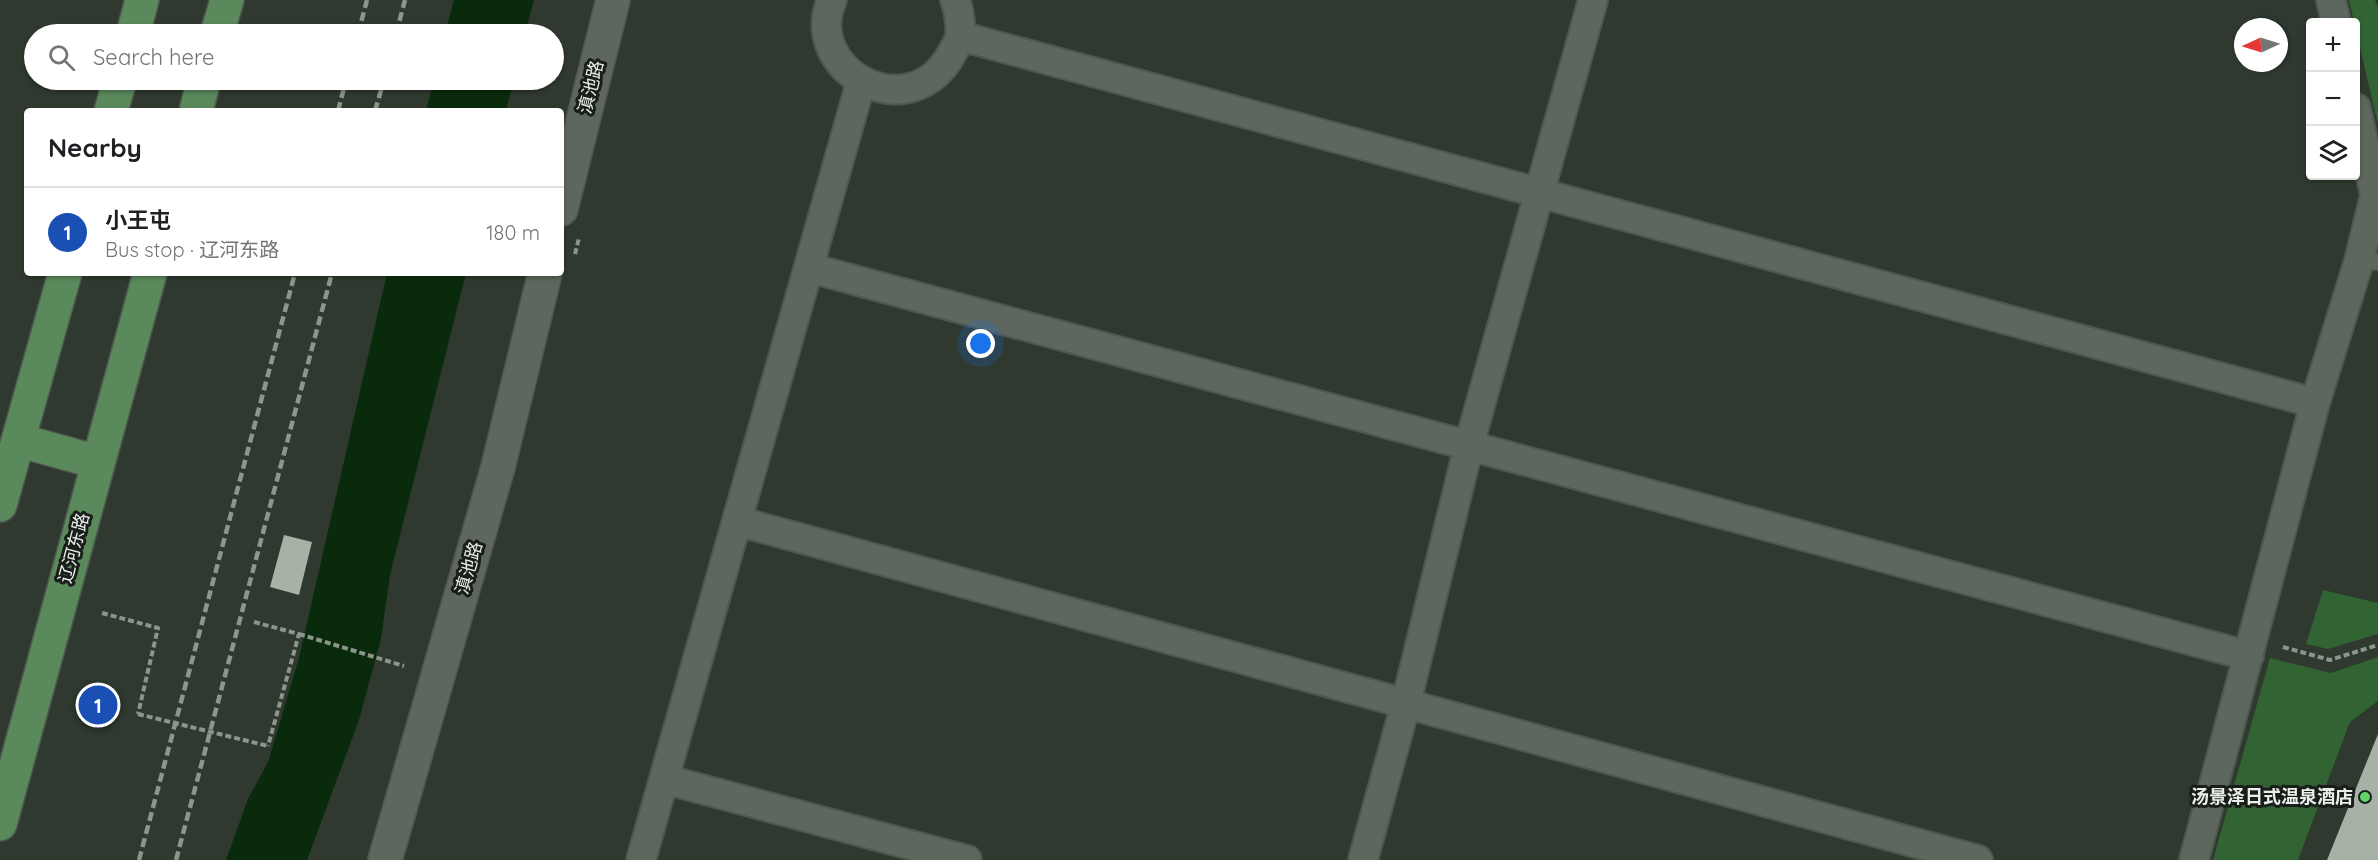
<!DOCTYPE html>
<html lang="en">
<head>
<meta charset="utf-8">
<style>
  :root { --surface:#fff; --page:#f2f2f2; --text:#202124; --muted:#757577; --line:#e0e0e0; --accent:#3e7243 }
  body { margin:0; font-family:Quicksand,"Noto Sans SC",sans-serif; background:var(--page); color:var(--text) }
  .controls { position:absolute; right:18px; top:18px; display:grid; overflow:hidden; border-radius:6px; box-shadow:0 2px 4px #0004 }
  .controls button { width:54px; height:54px; display:grid; place-items:center; padding:0; border:0; border-bottom:2px solid var(--line); background:var(--surface); color:var(--text); font:30px sans-serif }
  .compass { position:absolute; left:2234px; top:18px; width:54px; height:54px; border-radius:50%; background:var(--surface); box-shadow:0 2px 4px #0004; rotate:266deg }
  .you { position:absolute; left:981px; top:344px; width:21px; height:21px; margin:-15px; border:4px solid #fff; border-radius:50%; background:#1a73e8; box-shadow:0 0 0 9px #1a73e833 }
  .badge { display:grid; place-items:center; width:39px; height:39px; border-radius:50%; background:var(--accent); color:#fff; font-size:20px; font-weight:700 }
  .pin { position:absolute; translate:-50% -50%; border:3px solid #fff; box-shadow:0 2px 6px #0006 }
  .list { margin:0; padding:0; list-style:none }
  h2 { display:flex; justify-content:space-between; align-items:center; height:78px; margin:0; padding:0 24px; font-size:26px }
  h2 small { font-size:20px; font-weight:400; color:var(--muted) }
  .list li { display:grid; grid-template-columns:39px 1fr auto; gap:18px; align-items:center; box-sizing:border-box; height:90px; padding:0 24px; border-top:2px solid var(--line) }
  .list b { display:block; font-size:22px; white-space:nowrap }
  .list p { margin:0; font-size:20px; white-space:nowrap; color:var(--muted) }
  .list em { font-size:20px; font-style:normal; color:var(--muted) }
  .icon { flex:none; width:33px; height:33px; fill:none; stroke:currentColor; stroke-width:2; stroke-linecap:round; stroke-linejoin:round }
  .map { position:relative; flex:none; width:2378px; height:860px; overflow:hidden }
  .search { position:absolute; background:var(--surface); box-shadow:0 2px 4px #0004; left:24px; top:24px; width:540px; height:66px; display:flex; align-items:center; gap:15px; box-sizing:border-box; padding:0 21px; border-radius:33px; color:var(--muted); font-size:22px }
  .panel { position:absolute; background:var(--surface); box-shadow:0 2px 4px #0004; left:24px; top:108px; width:540px; height:168px; border-radius:6px }
  .map>svg:first-child { display:block }
</style>
</head>
<body>
<div class="map">
<svg width="2378" height="860" viewBox="0 0 2378 860">
  <rect width="100%" height="100%" fill="#2f392f"/>
  <!-- green -->
  <path fill="#316333" d="M2349,0H2375L2378,7V125Z
    M2323,590L2378,603V634L2328,649L2306,644Z
    M2378,657V701L2350,722L2298,860H2213L2270,658L2331,673Z"/>
  <!-- water -->
  <path fill="#092b0c" d="M454,0H534L525,34H445Z
    M434,80H514L506,111H426Z
    M387,273H466L390,575L381,639L359,720L307,860H226L248,799L268,762L299,658Z"/>
  <!-- building -->
  <path fill="#a7b2a7" d="M284,535L312,542L299,595L270,587Z
    M2378,734V860H2327Z"/>
  <g fill="none" stroke-linecap="round" stroke-linejoin="round">
    <defs>
      <path id="lane" d="M2359,261L2378,262"/>
      <path id="street" d="M832,0C801,70 910,131 952,53C955,48 959,42 960,36C961,27 959,8 955,0
        M2331,0L2336,22
        M960,36L2315,403L2359,261L2375,195L2356,108
        M810,268L2249,656
        M737,521L1978,860
        M664,779L967,860
        M641,860L861,82
        M1363,860L1406,703L1469,445L1593,0
        M2194,860L2315,403"/>
      <path id="secondary" d="M561,209L613,0
        M385,860L498,467L545,273"/>
      <path id="primary" d="M133,34L142,0
        M217,34L227,0
        M111,111L120,80
        M196,111L204,80
        M18,440L97,462
        M0,505L65,273
        M0,824L150,273"/>
    </defs>
    <!-- lane casing -->
    <use href="#lane" stroke="#4e564e" stroke-width="18"/>
    <!-- street casing -->
    <use href="#street" stroke="#4e564e" stroke-width="32"/>
    <!-- secondary casing -->
    <use href="#secondary" stroke="#4e564e" stroke-width="36"/>
    <!-- primary casing -->
    <use href="#primary" stroke="#4e564e" stroke-width="36"/>
    <!-- path -->
    <path stroke="#8c948c" stroke-width="4" stroke-dasharray="6 3" stroke-linecap="butt" d="M575,254L579,238
      M102,613L158,628L138,714
      M254,622L299,634L268,746
      M299,634L404,666
      M2283,647L2330,660L2378,645"/>
    <!-- lane -->
    <use href="#lane" stroke="#5d675d" stroke-width="15"/>
    <!-- street -->
    <use href="#street" stroke="#5d675d" stroke-width="28"/>
    <!-- secondary -->
    <use href="#secondary" stroke="#5d675d" stroke-width="33"/>
    <!-- primary -->
    <use href="#primary" stroke="#5a895c" stroke-width="33"/>
    <!-- rail -->
    <path stroke="#8d958d" stroke-width="4.5" stroke-dasharray="9 4.5" stroke-linecap="butt" d="M358,34L367,0
      M396,34L405,0
      M338,111L346,80
      M375,111L384,80
      M139,860L295,273
      M176,860L332,273"/>
    <!-- path-bridge -->
    <path stroke="#8c948c" stroke-width="4" stroke-dasharray="6 3" stroke-linecap="butt" d="M138,714L268,746"/>
  </g>
  <!-- markers -->
  <circle fill="#62d469" stroke="#1a1e1a" stroke-width="2" cx="2365" cy="797" r="6"/>
  <g text-anchor="middle" stroke-width="6" stroke-linejoin="round" paint-order="stroke">
    <!-- street labels -->
    <g font-size="18" fill="#e9efe9" stroke="#1a1e1a">
      <text transform="translate(591 87) rotate(-76)" y="6">滇池路</text>
      <text transform="translate(74 548) rotate(-75)" y="6">辽河东路</text>
      <text transform="translate(469 568) rotate(-74)" y="6">滇池路</text>
    </g>
    <!-- poi labels -->
    <g font-size="18" font-weight="bold" fill="#e9efe9" stroke="#1a1e1a" text-anchor="end">
      <text x="2353" y="803">汤景泽日式温泉酒店</text>
    </g>
  </g>
</svg>
<div class="controls">
<button>+</button>
<button>−</button>
<button><svg class="icon" aria-label="layers" viewBox="0 0 24 24"><path d="M12 4l9 5-9 5-9-5zM3 14l9 5 9-5"/></svg></button>
</div>
<svg class="compass" viewBox="-18 -18 36 36"><path d="M0-13l5 13h-10z" fill="#e53935"/><path d="M0 13l5-13h-10z" fill="#757577"/></svg>
<div class="you"></div>
<div class="pin badge" style="left:98px;top:705px;background:#1a4fb4">1</div>
<div class="search"><svg class="icon" aria-label="search" viewBox="0 0 24 24"><circle cx="10" cy="10" r="6"/><path d="M15 15l6 6"/></svg>Search here</div>
<section class="panel">
<h2>Nearby<small></small></h2>
<ul class="list">
<li><span class="badge" style="background:#1a4fb4">1</span><div><b>小王屯</b><p>Bus stop · 辽河东路</p></div><em>180 m</em></li>
</ul>
</section>
</div>
</body>
</html>
